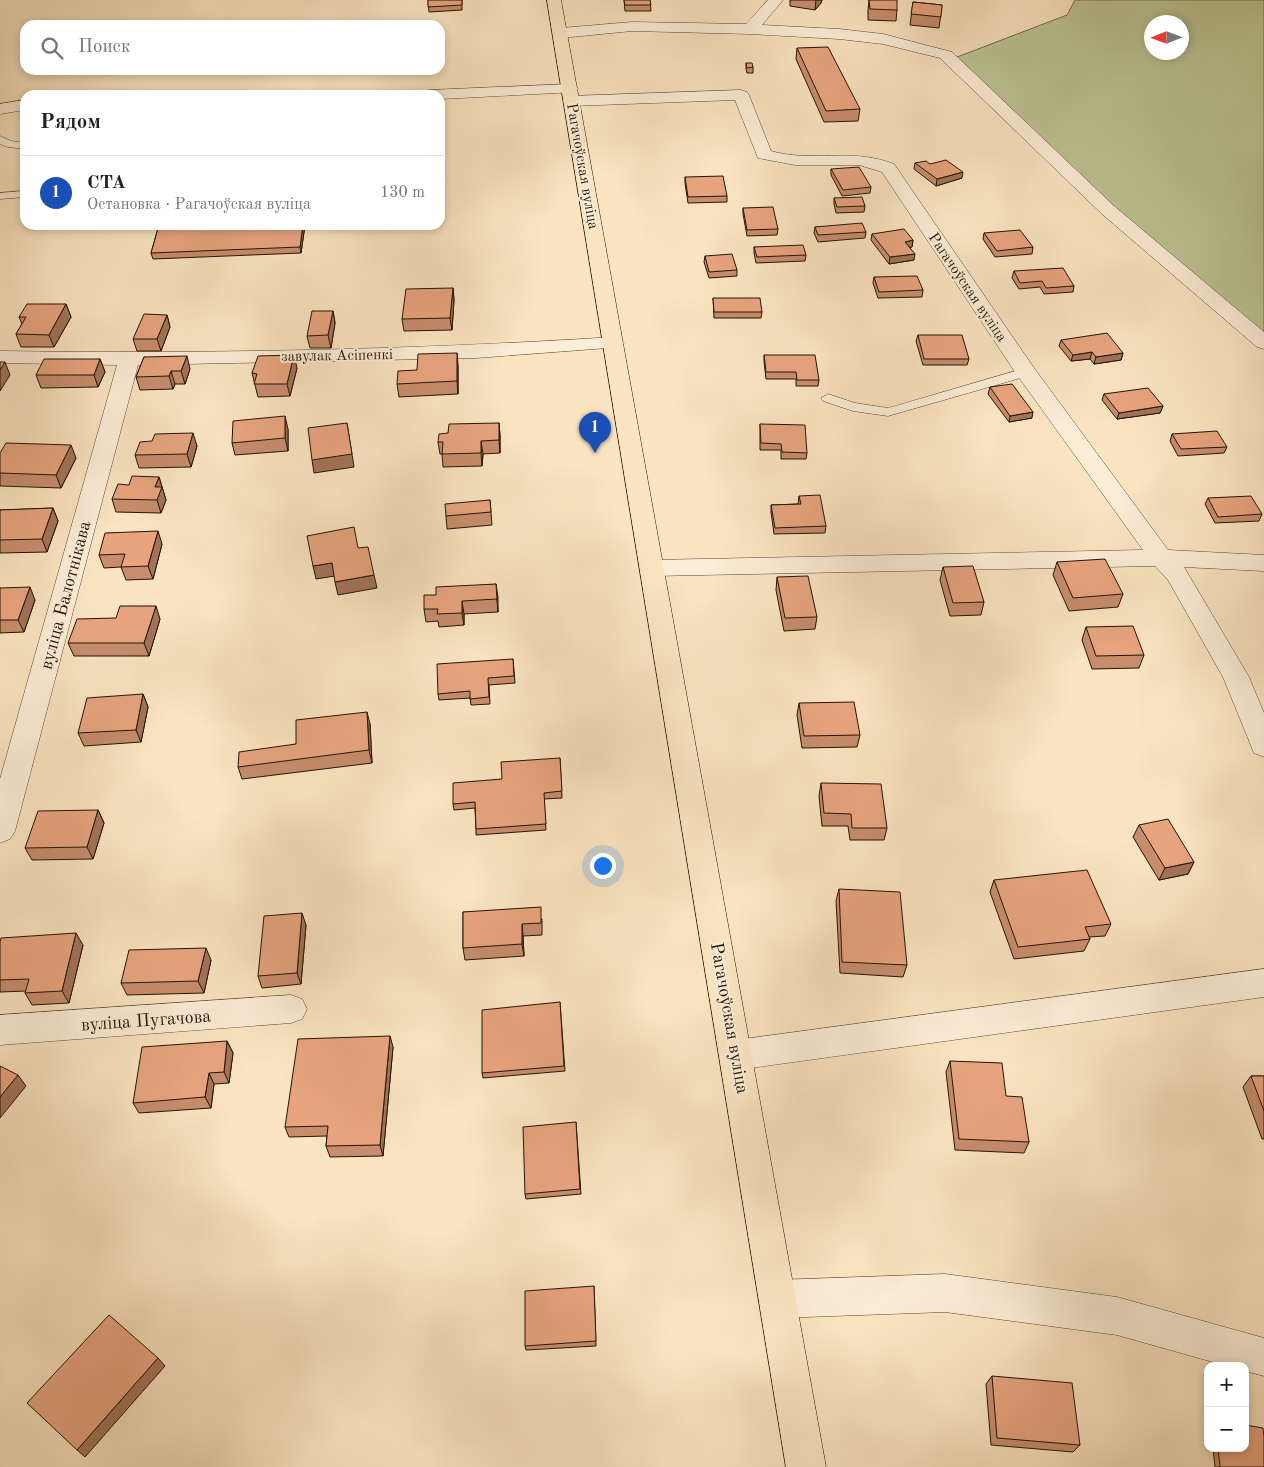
<!DOCTYPE html>
<html lang="ru">
<head>
<meta charset="utf-8">
<style>
  :root { --surface:#fff; --page:#f2f2f2; --text:#202124; --muted:#757577; --line:#e0e0e0; --accent:#8f2418 }
  body { margin:0; font-family:"Old Standard TT",serif; background:var(--page); color:var(--text) }
  .controls { position:absolute; right:15px; bottom:15px; display:grid; overflow:hidden; border-radius:10px; box-shadow:0 2px 8px #0003 }
  .controls button { width:45px; height:45px; display:grid; place-items:center; padding:0; border:0; border-bottom:1px solid var(--line); background:var(--surface); color:var(--text); font:25px sans-serif }
  .compass { position:absolute; left:1144px; top:15px; width:45px; height:45px; border-radius:50%; background:var(--surface); box-shadow:0 2px 8px #0003; rotate:269deg }
  .you { position:absolute; left:602px; top:865px; width:18px; height:18px; margin:-12px; border:4px solid #fff; border-radius:50%; background:#1a73e8; box-shadow:0 0 0 8px #1a73e833 }
  .badge { display:grid; place-items:center; width:32px; height:32px; border-radius:50%; background:var(--accent); color:#fff; font-size:16px; font-weight:700 }
  .pin { position:absolute; translate:-50% -41px; filter:drop-shadow(0 1px 2px #0008) }
  .pin::after { content:''; position:absolute; top:26px; width:18px; height:15px; background:inherit; clip-path:polygon(0 0,100% 0,50% 100%) }
  .list { margin:0; padding:0; list-style:none }
  h2 { display:flex; justify-content:space-between; align-items:center; height:65px; margin:0; padding:0 20px; font-size:21px }
  h2 small { font-size:16px; font-weight:400; color:var(--muted) }
  .list li { display:grid; grid-template-columns:32px 1fr auto; gap:15px; align-items:center; box-sizing:border-box; height:75px; padding:0 20px; border-top:1px solid var(--line) }
  .list b { display:block; font-size:19px; white-space:nowrap }
  .list p { margin:0; font-size:16px; white-space:nowrap; color:var(--muted) }
  .list em { font-size:16px; font-style:normal; color:var(--muted) }
  .icon { flex:none; width:28px; height:28px; fill:none; stroke:currentColor; stroke-width:2; stroke-linecap:round; stroke-linejoin:round }
  .map { position:relative; flex:none; width:1264px; height:1467px; overflow:hidden }
  .search { position:absolute; background:var(--surface); box-shadow:0 2px 8px #0003; left:20px; top:20px; width:425px; height:55px; display:flex; align-items:center; gap:12px; box-sizing:border-box; padding:0 18px; border-radius:15px; color:var(--muted); font-size:19px }
  .panel { position:absolute; background:var(--surface); box-shadow:0 2px 8px #0003; left:20px; top:90px; width:425px; height:140px; border-radius:15px }
  .map>svg:first-child { display:block }
</style>
</head>
<body>
<div class="map">
<svg width="1264" height="1467" viewBox="0 0 1264 1467">
  <rect width="100%" height="100%" fill="#fae4c1"/>
  <filter id="stains"><feTurbulence type="fractalNoise" baseFrequency=".004" numOctaves="4"/><feColorMatrix values="0 0 0 0 .2 0 0 0 0 .09 0 0 0 0 .02 0 0 0 .5 -.17"/></filter>
  <radialGradient id="worn" r=".72"><stop offset=".6" stop-color="#630" stop-opacity="0"/><stop offset="1" stop-color="#630" stop-opacity=".3"/></radialGradient>
  <!-- green -->
  <path fill="#bcc494" stroke="#706c4c" fill-rule="evenodd" d="M1075,0H1264V337L1111,208L957,57L1067,15ZM1152,22H1182V52H1152Z"/>
  <g fill="none" stroke-linecap="round" stroke-linejoin="round">
    <defs>
      <path id="lane" d="M0,136L11,141L25,143V149L8,147L0,144Z
        M25,191V197L0,199V193Z
        M1026,368L1033,372L1031,375L888,416L853,411L823,401L821,398L828,394L855,403L888,408Z"/>
      <path id="street" d="M768,0H783L762,25L839,29L883,34L952,52L1114,206L1264,332V349L1257,347L1102,214L940,58L883,44L839,39L750,34L632,31L561,38L556,36L553,33L556,30L561,28L632,22L746,24Z
        M570,84L576,86L578,89L576,92L440,99V95H422L424,92L430,90Z
        M741,90L747,92L749,95L771,151C813,163 850,147 894,164L1034,368L1168,550L1264,555V571L1184,567L1249,677L1264,713V757L1254,753L1223,677L1168,580L1155,566L652,576L643,574L640,568L643,562L652,560L1143,550L1015,372L882,172L859,165H795L758,158L735,100L571,106L565,104L563,101L565,98L571,96Z
        M25,100V110L0,114V104Z
        M614,337L621,339L624,343L621,347L476,358L138,365L15,831L10,839L0,843V779L117,365L0,363V351C205,354 410,350 614,337Z
        M1264,969V997L736,1070L724,1066L719,1055L724,1044L736,1040Z
        M291,995L302,999L307,1009L302,1019L291,1023L0,1045V1015Z
        M945,1274L1117,1297L1264,1338V1376L1245,1371V1366H1227L1117,1335L945,1312L778,1318L765,1312L759,1299L765,1286L778,1280Z"/>
      <path id="primary" d="M547,0H561L826,1467H786Z"/>
    </defs>
    <!-- lane casing -->
    <use href="#lane" stroke="#5a4732" stroke-width="1"/>
    <!-- street casing -->
    <use href="#street" stroke="#5a4732" stroke-width="1"/>
    <!-- primary casing -->
    <use href="#primary" stroke="#241303" stroke-width="1"/>
    <!-- lane -->
    <use href="#lane" fill="#fcedd7" fill-rule="evenodd"/>
    <!-- street -->
    <use href="#street" fill="#fcedd7" fill-rule="evenodd"/>
    <!-- primary -->
    <use href="#primary" fill="#fae4c1" fill-rule="evenodd"/>
  </g>
  <!-- wall -->
  <path fill="#c78d6d" stroke="#241303" d="M428,0H462V10L429,12Z
    M624,0H650L651,11H625Z
    M790,0H822L821,3L815,10L790,6Z
    M869,0L897,10L896,21L868,20V10Z
    M913,2L942,5L939,28L910,25Z
    M797,48L860,109L858,121L824,122L796,59Z
    M746,63L753,67V73H747L746,69Z
    M158,70H232L159,73Z
    M915,163L930,164L962,178L936,186L914,169Z
    M831,169L871,187L870,193L842,196L831,175Z
    M685,177L727,196V202L688,203L685,183Z
    M834,198L865,206L864,212L836,213L834,204Z
    M743,208L778,229L777,235L747,236L743,214Z
    M159,225H305L301,253L153,259L151,253Z
    M815,227L866,232L865,238L818,242L814,233Z
    M984,233L1033,247L1032,254L995,257L983,239Z
    M872,234L913,240L912,247H910L914,260L889,264L871,240Z
    M754,247L806,255L805,261L756,263L754,253Z
    M705,256L737,270V276L709,278L704,262Z
    M1014,271L1074,286L1073,292L1044,294L1040,287L1019,289L1012,278Z
    M874,277L923,290L922,297L878,298L873,283Z
    M453,288L454,300L452,330L404,331L402,319Z
    M713,298L762,312L761,318H714Z
    M66,304L71,317L54,347H21L16,334L22,324L19,317Z
    M333,311L335,323L331,348H310L307,336Z
    M167,315L170,327L161,351H137L133,339Z
    M918,335L969,359L967,365H923L916,341Z
    M1061,340L1123,353L1121,360L1094,364L1090,359L1071,361L1059,346Z
    M764,355L819,380L818,386H796V379H766L764,361Z
    M144,357L190,369L185,384H175L173,389L140,390L136,377Z
    M100,359L105,372L98,387L41,388L36,375Z
    M458,365V394L399,397L397,384L417,370Z
    M297,368L290,396L258,397L252,373Z
    M990,387L1032,418L1009,422L988,394Z
    M1104,394L1163,406L1160,413L1117,419L1102,400Z
    M499,423L500,436V453L483,454L482,466L443,467L442,454H440L438,442L448,433Z
    M760,424L807,453L806,459H781V450H760Z
    M288,429V451L235,455L232,443Z
    M1172,434L1227,447L1224,453L1178,456L1170,441Z
    M197,446L191,467L139,468L135,455Z
    M0,453L76,458L61,488L0,486Z
    M159,477L166,500L161,513L116,512L112,499L129,485Z
    M799,496L826,526L825,533L774,534L771,512V505L798,504Z
    M1208,498L1262,514L1259,521L1215,523L1205,504Z
    M490,500L492,525L447,529L446,516Z
    M53,508L58,521L47,552L0,553V510Z
    M162,544L153,579L126,580L121,567L104,568L99,555Z
    M1057,562L1123,594L1118,607L1069,611L1053,575Z
    M943,567L984,602L981,615L950,616L940,580Z
    M777,577L817,617L815,629L784,631L776,590Z
    M496,584L498,612L464,614V625L439,627L438,621L426,622L424,609L436,595Z
    M0,588L35,600L24,632L0,633Z
    M160,619L149,656H74L68,643Z
    M1086,627L1144,655L1139,668L1092,669L1082,640Z
    M513,659L515,683L489,685L490,704L471,705L470,698L439,700L438,694Z
    M143,694L148,707L141,742L84,746L78,733Z
    M799,703L860,735L857,747L802,748L797,715Z
    M370,724L372,763L242,779L238,767L296,744Z
    M560,758L562,798L544,799L546,830L476,835V829L475,808L454,810L453,804L502,779Z
    M821,783L887,828L884,840H850L848,826H822L819,796Z
    M98,810L104,823L93,859L32,860L25,848Z
    M1139,825L1194,862L1188,874L1159,880L1133,837Z
    M994,880L1111,924L1105,936L1089,937L1090,939L1084,951L1014,959L990,892Z
    M839,889L907,965L903,977L840,973L836,901Z
    M463,912L542,919V935L523,936L524,956L465,960L463,948Z
    M306,925L301,984L262,988L258,976Z
    M0,942L83,945L69,1003L32,1005L25,993L26,991L0,992Z
    M211,960L204,993L127,995L121,983Z
    M560,1002L565,1071L483,1078L482,1073Z
    M227,1041L233,1053L229,1083L214,1084L211,1108L139,1113L133,1103Z
    M393,1047L383,1156L330,1157L326,1146L327,1136L289,1137L285,1127Z
    M950,1061L1006,1096L1029,1142L1024,1153L955,1150L946,1072Z
    M1251,1076H1264V1139H1262L1243,1087Z
    M576,1122L581,1194L526,1199L525,1194Z
    M594,1286L596,1346L526,1350L525,1346Z
    M992,1376L1080,1445L1073,1452L991,1445L986,1384Z
    M1213,1448H1245L1264,1467H1215Z"/>
  <!-- shaded-wall -->
  <path fill="#a27359" stroke="#241303" d="M816,0H822L821,3L815,10Z
    M963,172L962,178L936,186L937,179Z
    M303,225H305L301,253L300,247Z
    M913,240L912,247L904,248L905,242Z
    M915,254L914,260L889,264L890,257Z
    M453,288L454,300L452,330L450,318Z
    M66,304L71,317L54,347L49,335Z
    M333,311L335,323L331,348L328,335Z
    M167,315L170,327L161,351L157,339Z
    M1092,352L1090,359L1071,361L1073,355Z
    M457,353L458,365V394L457,381Z
    M1123,353L1121,360L1094,364L1096,357Z
    M294,355L297,368L290,396L287,384Z
    M187,356L190,369L185,384L181,371Z
    M100,359L105,372L98,387L94,375Z
    M5,362L10,375L0,391V370Z
    M171,371L175,384L173,389L169,376Z
    M1163,406L1160,413L1117,419L1119,413Z
    M1033,412L1032,418L1009,422L1010,416Z
    M285,416L288,429V451L285,438Z
    M347,423L354,467L314,473L312,460Z
    M499,423L500,436V453L499,440Z
    M193,433L197,446L191,467L187,454Z
    M481,441L483,454L482,466L481,453Z
    M71,445L76,458L61,488L56,475Z
    M159,477L166,500L161,513L157,500L155,487Z
    M53,508L58,521L47,552L42,539Z
    M158,531L162,544L153,579L148,566Z
    M332,563L335,576L316,579L313,566Z
    M374,575L377,588L338,595L335,582Z
    M496,584L498,597V612L497,599Z
    M30,587L35,600L24,632L18,620Z
    M462,601L464,614V625L462,613Z
    M156,606L160,619L149,656L144,643Z
    M143,694L148,707L141,742L136,730Z
    M367,712L370,724L372,763L369,750Z
    M98,810L104,823L93,859L87,847Z
    M1194,862L1188,874L1159,880L1165,868Z
    M302,913L306,925L301,984L297,973Z
    M522,924L523,936L524,956L522,944Z
    M76,933L83,945L69,1003L62,991Z
    M206,948L211,960L204,993L198,981Z
    M390,1036L393,1047L383,1156L380,1145Z
    M227,1041L233,1053L229,1083L224,1072Z
    M209,1073L214,1084L211,1108L205,1097Z
    M18,1075L26,1086L0,1118V1097Z
    M158,1358L165,1366L85,1457L77,1450Z"/>
  <!-- building -->
  <path fill="#e7a47f" stroke="#241303" d="M428,0H462V5L428,7Z
    M624,0H650L651,5H625Z
    M869,0H897V10L870,9Z
    M913,2L942,5L941,17L911,14Z
    M828,47L860,109L826,111L797,48Z
    M746,63H752L753,67L747,68Z
    M946,160L963,172L937,179L915,163L926,161L930,164Z
    M859,167L871,187L843,190L831,169Z
    M723,176L727,196L688,197L685,177Z
    M862,197L865,206L837,207L834,198Z
    M773,207L778,229L747,230L743,208Z
    M862,223L866,232L818,235L815,227Z
    M159,225H303L300,247L151,253Z
    M904,229L913,240L905,242L915,254L890,257L872,234Z
    M1020,230L1033,247L997,251L984,233Z
    M803,245L806,255L757,257L754,247Z
    M732,254L737,270L709,272L705,256Z
    M1063,268L1074,286L1046,288L1042,281L1020,283L1014,271Z
    M917,276L923,290L879,292L874,277Z
    M453,288L450,318L402,319L406,289Z
    M713,298H760L762,312H714Z
    M27,304H66L49,335L16,334L26,317H19Z
    M312,311H333L328,335L307,336Z
    M144,314L167,315L157,339H133Z
    M1107,333L1123,353L1096,357L1092,352L1073,355L1061,340Z
    M918,335H962L969,359H924Z
    M457,353V381L397,384L398,371L417,370L418,354Z
    M294,355L287,384H254L257,374L252,373L258,356Z
    M764,355H815L819,380H797L796,372H766Z
    M187,356L181,371H171L169,376L136,377L144,357Z
    M44,359H100L94,375H36Z
    M0,362H5L0,370Z
    M1012,384L1033,412L1010,416L990,387Z
    M1148,388L1163,406L1119,413L1104,394Z
    M285,416V438L232,443L233,421Z
    M347,423L352,454L312,460L308,428Z
    M499,423V440L481,441V453L442,454L443,442H438L439,434L448,433L449,424Z
    M760,424L805,425L807,453L782,452L781,444L761,443Z
    M1217,431L1227,447L1181,449L1172,434Z
    M193,433L187,454L135,455L140,442L152,441L155,434Z
    M6,443L71,445L56,475L0,473V453Z
    M132,476L159,477L155,487H162L157,500L112,499L118,484L129,485Z
    M820,495L826,526L775,528L771,505L801,504L799,496Z
    M1251,496L1262,514L1218,517L1208,498Z
    M490,500L491,512L446,516L445,504Z
    M53,508L42,539L0,540V510Z
    M354,527L358,548L368,547L374,575L335,582L332,563L313,566L307,536Z
    M158,531L148,566L121,567L125,554L99,555L105,533Z
    M1105,559L1123,594L1073,598L1057,562Z
    M973,566L984,602L953,603L943,567Z
    M808,576L817,617L785,618L777,577Z
    M496,584L497,599L462,601V613L437,614L438,609H424V595H436V587Z
    M30,587L18,620H0V588Z
    M120,606H156L144,643H68L77,619L116,618Z
    M1133,626L1144,655L1096,656L1086,627Z
    M513,659L514,676L488,678L489,697L470,699V691L438,694L437,664Z
    M143,694L136,730L78,733L87,698Z
    M854,702L860,735L804,736L799,703Z
    M367,712L369,750L238,767L239,752L296,744V720Z
    M560,758L562,791L544,793L546,824L476,829L475,802L453,804V783L502,779L501,762Z
    M821,783L881,784L887,828H852L851,814L824,813Z
    M98,810L87,847L25,848L38,811Z
    M1168,819L1194,862L1165,868L1139,825Z
    M1087,870L1111,924L1085,927L1090,939L1018,947L994,880Z
    M839,889L900,892L907,965L842,962Z
    M541,907V923L522,924V944L463,948V912Z
    M302,913L297,973L258,976L264,916Z
    M76,933L62,991L25,993L29,979L0,980V942L1,938Z
    M206,948L198,981L121,983L129,950Z
    M560,1002L564,1066L482,1073V1010Z
    M390,1036L380,1145L326,1146L328,1126L285,1127L298,1039Z
    M227,1041L224,1072L209,1073L205,1097L133,1103L142,1047Z
    M950,1061L1002,1063L1006,1096L1022,1097L1029,1142L959,1139Z
    M0,1066L18,1075L0,1097Z
    M1251,1076H1264V1111Z
    M576,1122L580,1189L525,1194L523,1127Z
    M594,1286L596,1341L525,1346V1291Z
    M109,1315L158,1358L77,1450L27,1403Z
    M992,1376L1072,1383L1080,1445L997,1438Z
    M1245,1425L1263,1428L1264,1437V1467H1220L1218,1448H1245Z"/>
  <g text-anchor="middle" stroke-width="4" stroke-linejoin="round" paint-order="stroke">
    <!-- far-street labels -->
    <g font-size="15" fill="#241303" stroke="#fcedd7">
      <text transform="translate(583 166) rotate(80)" y="5">Рагачоўская вуліца</text>
      <text transform="translate(968 287) rotate(56)" y="5">Рагачоўская вуліца</text>
      <text transform="translate(337 355) rotate(-1)" y="5">завулак Асіпенкі</text>
    </g>
    <!-- street labels -->
    <g font-size="18" fill="#241303" stroke="#fcedd7">
      <text transform="translate(65 595) rotate(-75)" y="6">вуліца Балотнікава</text>
      <text transform="translate(730 1018) rotate(80)" y="6">Рагачоўская вуліца</text>
      <text transform="translate(146 1020) rotate(-4)" y="6">вуліца Пугачова</text>
    </g>
  </g>
  <rect width="100%" height="100%" filter="url(#stains)"/>
  <rect width="100%" height="100%" fill="url(#worn)"/>
</svg>
<div class="controls">
<button>+</button>
<button>−</button>
</div>
<svg class="compass" viewBox="-18 -18 36 36"><path d="M0-13l5 13h-10z" fill="#e53935"/><path d="M0 13l5-13h-10z" fill="#757577"/></svg>
<div class="you"></div>
<div class="pin badge" style="left:595px;top:453px;background:#1a4fb4">1</div>
<div class="search"><svg class="icon" aria-label="search" viewBox="0 0 24 24"><circle cx="10" cy="10" r="6"/><path d="M15 15l6 6"/></svg>Поиск</div>
<section class="panel">
<h2>Рядом<small></small></h2>
<ul class="list">
<li><span class="badge" style="background:#1a4fb4">1</span><div><b>СТА</b><p>Остановка · Рагачоўская вуліца</p></div><em>130 m</em></li>
</ul>
</section>
</div>
</body>
</html>
